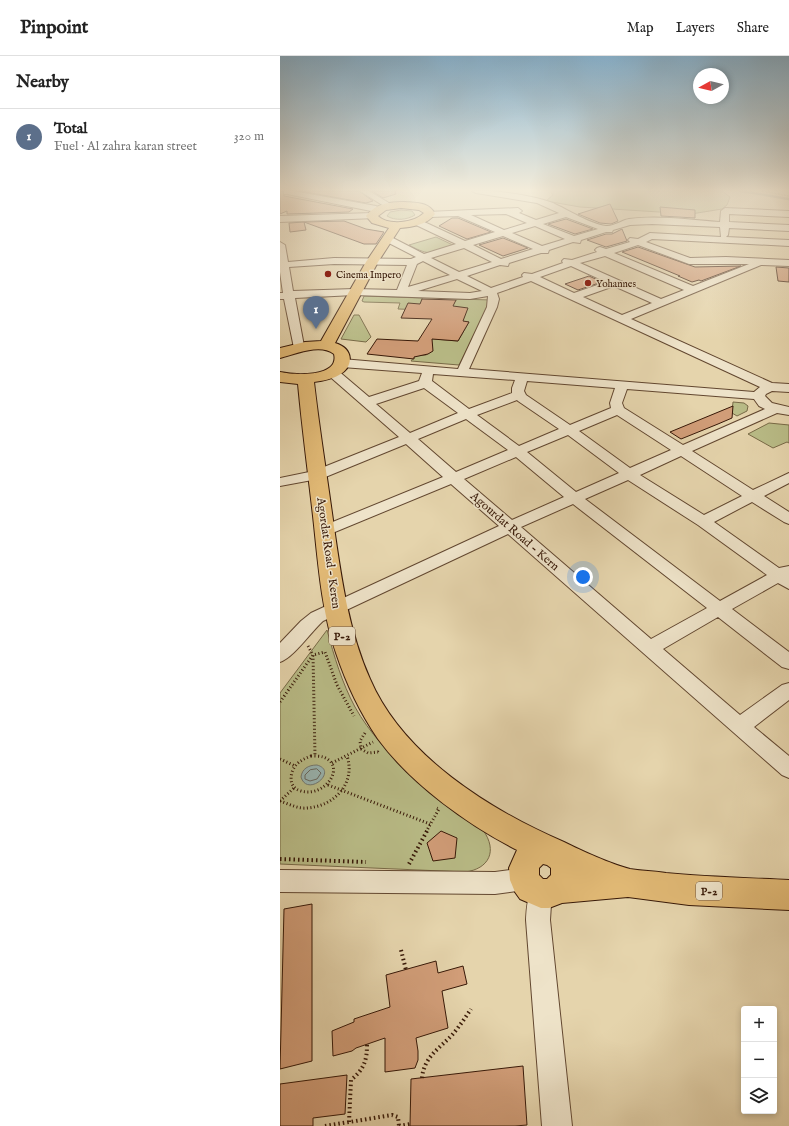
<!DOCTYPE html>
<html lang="en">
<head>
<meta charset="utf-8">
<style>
  :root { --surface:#fff; --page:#f2f2f2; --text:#222; --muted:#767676; --line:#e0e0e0; --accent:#db2777 }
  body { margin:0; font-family:"IM FELL English",serif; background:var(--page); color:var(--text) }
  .controls { position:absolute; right:12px; bottom:12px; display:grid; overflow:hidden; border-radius:4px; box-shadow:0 2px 6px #0003 }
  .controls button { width:36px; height:36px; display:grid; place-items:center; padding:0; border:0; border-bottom:1px solid var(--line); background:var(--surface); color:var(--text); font:20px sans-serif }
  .compass { position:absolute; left:413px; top:12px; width:36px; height:36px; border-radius:50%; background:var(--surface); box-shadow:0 2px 6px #0003; rotate:262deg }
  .you { position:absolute; left:303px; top:521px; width:14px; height:14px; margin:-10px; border:3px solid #fff; border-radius:50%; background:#1a73e8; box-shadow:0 0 0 6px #1a73e833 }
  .badge { display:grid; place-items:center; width:26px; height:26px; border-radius:50%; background:var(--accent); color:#fff; font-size:13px; font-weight:700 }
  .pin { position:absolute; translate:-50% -33px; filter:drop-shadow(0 1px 2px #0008) }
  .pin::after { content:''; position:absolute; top:21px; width:14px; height:12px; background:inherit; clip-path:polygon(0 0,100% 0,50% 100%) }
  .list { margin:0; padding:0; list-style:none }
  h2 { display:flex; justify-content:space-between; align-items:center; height:52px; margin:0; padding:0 16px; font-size:17px }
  h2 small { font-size:13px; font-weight:400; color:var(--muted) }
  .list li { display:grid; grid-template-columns:26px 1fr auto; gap:12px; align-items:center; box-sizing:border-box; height:56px; padding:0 16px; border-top:1px solid var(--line) }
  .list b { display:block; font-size:15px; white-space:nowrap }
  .list p { margin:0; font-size:13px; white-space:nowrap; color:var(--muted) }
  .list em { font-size:13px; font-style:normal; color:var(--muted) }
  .icon { flex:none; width:22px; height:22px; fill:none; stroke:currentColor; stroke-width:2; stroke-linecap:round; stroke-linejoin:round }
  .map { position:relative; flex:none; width:509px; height:1070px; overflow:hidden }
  header { display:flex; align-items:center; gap:24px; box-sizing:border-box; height:56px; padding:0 20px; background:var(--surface); border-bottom:1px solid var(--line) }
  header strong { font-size:19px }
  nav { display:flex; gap:22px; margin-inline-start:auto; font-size:14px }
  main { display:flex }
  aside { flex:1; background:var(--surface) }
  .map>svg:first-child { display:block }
</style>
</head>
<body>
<header>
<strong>Pinpoint</strong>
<nav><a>Map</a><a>Layers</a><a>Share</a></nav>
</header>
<main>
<aside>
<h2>Nearby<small></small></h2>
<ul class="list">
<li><span class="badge" style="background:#5c6f8a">1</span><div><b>Total</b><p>Fuel · Al zahra karan street</p></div><em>320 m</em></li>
</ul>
</aside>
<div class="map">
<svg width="509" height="1070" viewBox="0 0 509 1070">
  <rect width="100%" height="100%" fill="#e5d4ac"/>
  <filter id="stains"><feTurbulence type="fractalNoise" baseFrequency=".005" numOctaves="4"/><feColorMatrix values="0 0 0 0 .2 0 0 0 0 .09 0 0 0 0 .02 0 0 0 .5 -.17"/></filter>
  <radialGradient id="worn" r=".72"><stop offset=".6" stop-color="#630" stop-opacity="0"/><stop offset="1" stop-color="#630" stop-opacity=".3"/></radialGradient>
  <!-- green -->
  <path fill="#b9bc87" stroke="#786a47" d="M270,135H442L450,141L447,149L442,153L411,158L300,151L266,145L273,139Z
    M121,154L132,155L135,159C127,164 115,165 107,160L110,156Z
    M156,181L175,190C152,197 151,201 129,189Z
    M84,240L142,242V244L149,254L118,253L120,247L84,246L82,245Z
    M177,243L212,244L179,309L131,305L135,300L146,299L152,295V291L143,282L178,285L189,266L163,263Z
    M74,259H79L91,281L86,286L61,283Z
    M453,346L464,347L468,350L467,355L457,360L452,357Z
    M489,367L509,369V387L507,386L493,392L468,378Z
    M47,574C54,600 62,627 75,651C104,703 157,738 203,774C218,795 209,813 185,816L0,808V637Z"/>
  <!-- water -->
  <path fill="#99b6b3" stroke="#72776e" d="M37,709C59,715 27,742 21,721C22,713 28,709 37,709Z"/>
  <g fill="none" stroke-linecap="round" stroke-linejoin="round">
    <!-- shore -->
    <path stroke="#68675d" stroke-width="1" d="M37,713L41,717L37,723L30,725L25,723V719L30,714Z"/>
    <!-- stream -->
    <path stroke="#72776e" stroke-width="2.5" d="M461,135L509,143"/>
  </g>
  <!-- building -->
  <path fill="#d19d78" stroke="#371807" d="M0,135H3L4,140L73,153L69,156L7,158V155L0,158Z
    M20,135H79L93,145L86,147Z
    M92,135H115L116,138L103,142Z
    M330,148L338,165L331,168L320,167L298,158Z
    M380,151L415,154V162L381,160Z
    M172,162H178L211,176L187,183L159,170Z
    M286,163L313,173L295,178L268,168Z
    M64,165L86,173L104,176L96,188H84L24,166Z
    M24,166L26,174L10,176L9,167Z
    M342,173L347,185L326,191L307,184L326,178H332Z
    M223,182L248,192L223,200L199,189Z
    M358,191L415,211L461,210L421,225L419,224L412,226L398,220H400L342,196Z
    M496,211L509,212V226L498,225Z
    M309,220L322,226L298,234L285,228Z
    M142,243L176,244L173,250L188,252L183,265L189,266L178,285L152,283L153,295L148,298L134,301V303L87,298L97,283L138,285L152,263L121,262L128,247L140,248Z
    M453,350L452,362L438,368L401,383L390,376Z
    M161,775L177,782L175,802L153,805L147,787Z
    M32,848V1005L0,1013L4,853Z
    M156,905L158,917L183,910L187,928L162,935L168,972L136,982L138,995V1004L135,1012L105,1016V982L76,992L72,995L53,1000L52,975L74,966V963L110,951L106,919Z
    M243,1010L247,1069L235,1070H130L131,1023Z
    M67,1019L65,1058L33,1062V1070H0V1028Z"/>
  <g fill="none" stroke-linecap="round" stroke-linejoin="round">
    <defs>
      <path id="minor" d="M4,135H13L96,150L100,153L96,156L7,138H4Z
        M80,135H89L114,150L113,152H107Z
        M192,135C213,134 253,139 273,147C288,154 310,168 326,170C333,171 342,164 349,163C379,159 411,164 440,166L441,155L445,152L509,155V161L449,158V166L509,169V175L449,172L448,179L446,181L509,184V190L372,183L366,186L410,202L446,201L509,204V210L481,209L351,263L492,327L509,328V336L492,335L486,338L485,340L492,347L509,351V359L497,357L412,395L473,434L509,417V427L484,440L509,456V468L504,466L472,446L434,466L499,512L509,510V533L498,527L452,553L509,596V613L502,611L438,561L383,593L460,659L502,629L509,627V644L474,671L509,700V722L502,719L228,478L43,565C31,576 13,602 0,606V587L21,565L31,557L219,470L171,428L50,478L44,480L38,478L36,475L38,472L163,421L126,388L43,422L0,430V422L34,415L119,381L48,319L46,316L48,313H56L89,341L139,325L142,317L62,311L58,310L56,307L58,304L62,303L178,313L207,251L208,240L190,243L74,239L15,242L24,290L22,292H14L4,243H0V237H3L0,216V186L5,189L8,206L54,202L131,203L136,201L105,185L103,183L105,181H111L144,198L176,188L134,168L133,166L134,164H140L185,185L215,176L178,160L150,161L147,160L146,158L147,156L238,152L242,155L239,157L256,164L279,157L257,147L196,137ZM226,158L247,167L224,174L191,159ZM286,161L318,173L294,180L263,168ZM372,168L440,171L441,181L370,177L358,183L350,182L348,184L350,186L326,193L320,191L317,192L315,194L317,196L292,204L284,203L282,205L283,207L252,218L244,217L242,219L243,221L211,232L187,220L220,209L228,210L229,207L261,197H268L269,194L293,186L300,187L301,184L326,176H332L333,174L350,169ZM255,170L285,183L262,190L232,177ZM223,180L253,193L221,203L193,189ZM358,189L409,208H469L413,230L334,197ZM184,192L212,206L179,216L151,202ZM325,200L404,234L381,243L300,207ZM143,205L170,219L128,231L137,208ZM54,208L127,209L117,234L74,233L13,235L9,211ZM291,210L326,226L294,237L260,221ZM177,223L202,235L190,237L138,235ZM251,225L480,331L474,336L189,313L217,251L219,243L217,237ZM334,230L372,247L342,259L303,241ZM153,318L235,324L232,332V337L189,353L152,325ZM247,325L335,332L330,347L331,352L290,369L246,339L244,335ZM144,332L178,357L130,377L96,348ZM347,333L474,343L479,350L485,353L403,389L344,352L342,347ZM237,344L238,345L279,373L239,390L197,359ZM337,359L391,394L350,412L299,375ZM186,363L228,394L176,416L138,383ZM288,379L339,417L296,436L247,396ZM401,400L462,440L424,459L360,419ZM236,401L284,441L232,464L184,423ZM348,424L418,469L487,519L440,545L305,443ZM293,448L427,552L371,583L241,471Z
        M92,157L96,160L95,162L0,166V160Z
        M244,812L252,815L256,823L252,831L244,834L215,838L0,836V814L215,816Z
        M264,826L272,829L276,837L271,848L270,864L292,1070H262L246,864C247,848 247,832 264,826Z"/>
      <path id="highway" d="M125,146C137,147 149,146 155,158C147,169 132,171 120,172L98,206L55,287C73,292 75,310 59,319C52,323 42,325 34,326C39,370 46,413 52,457C60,513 67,571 90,623C123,700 210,754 284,786C302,795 331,808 350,813C362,815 374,815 386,817C427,821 468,822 509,824V854L409,849L348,841L282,847L269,852H261L240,843L235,836L230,824L229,812L237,794C188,769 131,728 98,683C80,657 66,627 56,597C41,553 38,505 33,460C28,416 22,372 18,328L0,326V316C14,319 60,322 54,298C40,287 16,298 0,302V292L25,286L41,285L86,206L109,172L92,167L86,160C96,147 110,146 125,146ZM121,152L139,154L144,157C134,167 108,170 98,160L106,154ZM263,808L267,809L271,812V819L267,823H263L259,819V812Z"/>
    </defs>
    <!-- minor casing -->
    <use href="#minor" stroke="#624730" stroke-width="2"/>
    <!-- highway casing -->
    <use href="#highway" stroke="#371807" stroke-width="2"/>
    <!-- path-far2 -->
    <path stroke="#371807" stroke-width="1.5" stroke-dasharray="0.5 1" stroke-linecap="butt" d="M482,135L509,140"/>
    <!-- path-far1 -->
    <path stroke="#371807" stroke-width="3" stroke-dasharray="1 2.5" stroke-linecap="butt" d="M28,590L33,599L35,700
      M0,646L33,599L45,596L57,629L74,660
      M85,677L80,685L81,693L88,697L98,696L100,698
      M31,700C35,700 40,700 43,701C67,709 46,742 21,735C8,732 9,716 17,708C21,704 26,702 31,700Z
      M0,703L15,710
      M52,707L93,686
      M48,729L150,768
      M0,745C9,748 18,753 27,752C55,750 76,727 67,700
      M0,745L15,731
      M146,776L159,753L157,752"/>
    <!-- path -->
    <path stroke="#371807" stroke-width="4" stroke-dasharray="1.5 3" stroke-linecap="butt" d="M0,803L86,806
      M129,808L147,775
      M121,894L126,914
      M142,1022C144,1001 159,993 172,979C179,971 185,962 191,953
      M69,1066L71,1024C84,1013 87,1005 87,988
      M45,1070L112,1059L118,1061L119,1070
      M119,1070L130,1068"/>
    <!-- minor -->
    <use href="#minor" fill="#eee3c9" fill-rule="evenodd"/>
    <!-- highway -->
    <use href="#highway" fill="#e2ba76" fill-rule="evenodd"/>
  </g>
  <!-- sky -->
  <linearGradient id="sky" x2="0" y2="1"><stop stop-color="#88b5d3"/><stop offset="0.47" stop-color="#f3ecda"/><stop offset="1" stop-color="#f3ecda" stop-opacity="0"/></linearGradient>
  <rect width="509" height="285" fill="url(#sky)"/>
  <!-- markers -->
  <g fill="#8f2418" stroke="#eee3c9" stroke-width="1.5">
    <circle cx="48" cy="218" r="4"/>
    <circle cx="308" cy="227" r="4"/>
  </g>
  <g text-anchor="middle" stroke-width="3" stroke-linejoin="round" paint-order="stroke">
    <!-- far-poi labels -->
    <g font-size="10" fill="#371807" stroke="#eee3c9" text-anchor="start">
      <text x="56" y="222">Cinema Impero</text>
      <text x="316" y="231">Yohannes</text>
    </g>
    <!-- shield labels -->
    <g fill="#eee3c9" stroke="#6e5541" stroke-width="1">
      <rect x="49" y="571" width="26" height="18" rx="3"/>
      <rect x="416" y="826" width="26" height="18" rx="3"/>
    </g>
    <g font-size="11" font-weight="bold" fill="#371807">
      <text x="62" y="584">P-2</text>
      <text x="429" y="839">P-2</text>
    </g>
    <!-- street labels -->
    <g font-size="12" fill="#371807" stroke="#eee3c9">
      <text transform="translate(235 475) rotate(41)" y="4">Agourdat Road - Kern</text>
      <text transform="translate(49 497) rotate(82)" y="4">Agordat Road - Keren</text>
    </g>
  </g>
  <rect width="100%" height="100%" filter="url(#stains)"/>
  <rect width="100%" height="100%" fill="url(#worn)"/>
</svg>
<div class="controls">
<button>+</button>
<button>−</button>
<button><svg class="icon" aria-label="layers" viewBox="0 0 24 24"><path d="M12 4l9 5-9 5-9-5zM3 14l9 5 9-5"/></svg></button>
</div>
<svg class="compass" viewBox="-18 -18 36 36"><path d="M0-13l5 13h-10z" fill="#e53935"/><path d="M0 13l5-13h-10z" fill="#767676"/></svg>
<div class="you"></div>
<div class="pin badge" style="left:36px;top:273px;background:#5c6f8a">1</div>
</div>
</main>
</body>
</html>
